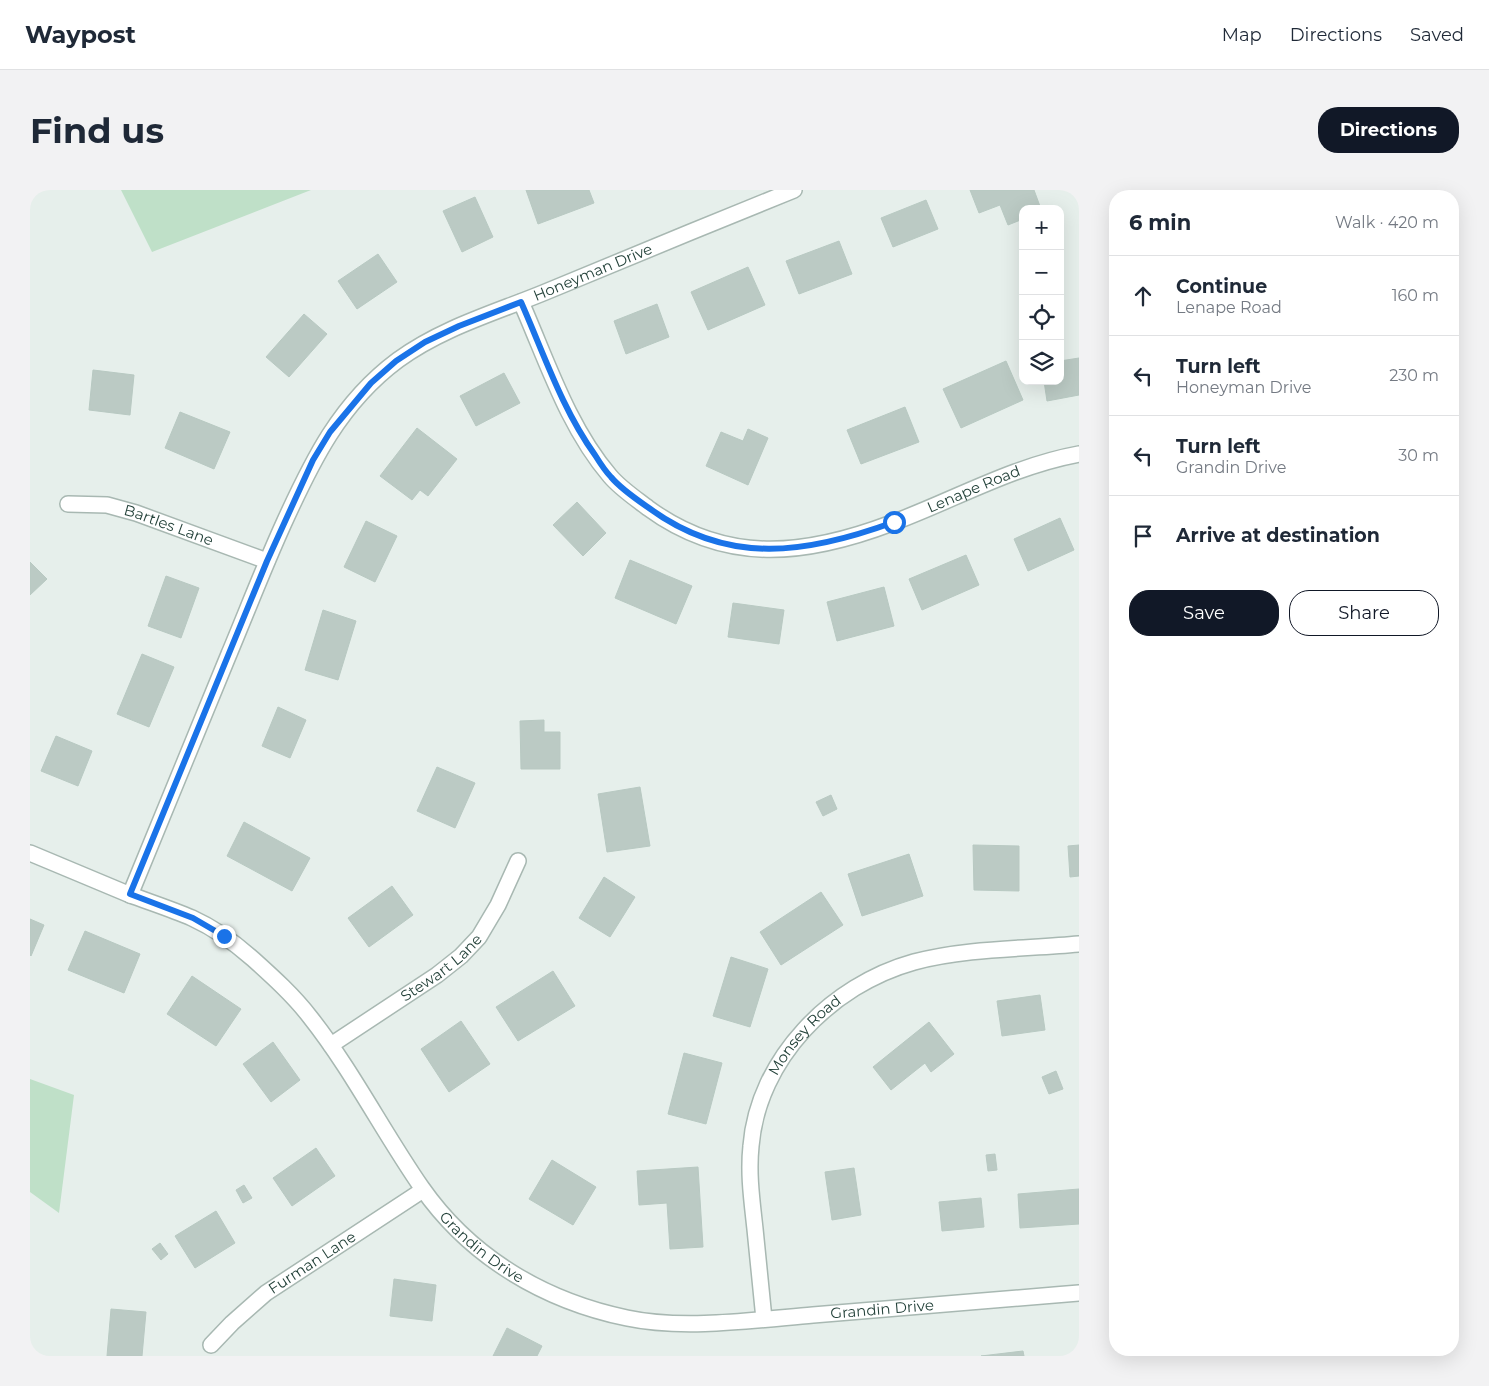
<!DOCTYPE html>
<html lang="en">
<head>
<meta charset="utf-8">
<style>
  :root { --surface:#fff; --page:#f2f2f3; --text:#1f2937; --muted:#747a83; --line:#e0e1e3; --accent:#111827 }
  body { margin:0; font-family:Montserrat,sans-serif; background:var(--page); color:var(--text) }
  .controls { position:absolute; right:15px; top:15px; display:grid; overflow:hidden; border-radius:10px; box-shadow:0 5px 20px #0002 }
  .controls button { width:45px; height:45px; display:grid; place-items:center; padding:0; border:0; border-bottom:1px solid var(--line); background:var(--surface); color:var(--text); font:25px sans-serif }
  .stop { position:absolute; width:15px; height:15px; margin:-11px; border:4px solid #1a73e8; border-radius:50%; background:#fff }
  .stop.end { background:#1a73e8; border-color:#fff; box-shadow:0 1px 5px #0008 }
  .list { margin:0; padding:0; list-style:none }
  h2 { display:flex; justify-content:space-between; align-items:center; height:65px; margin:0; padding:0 20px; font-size:21px }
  h2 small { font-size:16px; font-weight:400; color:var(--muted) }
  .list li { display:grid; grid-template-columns:32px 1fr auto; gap:15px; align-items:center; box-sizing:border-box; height:80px; padding:0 20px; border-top:1px solid var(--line) }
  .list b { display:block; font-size:19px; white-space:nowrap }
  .list p { margin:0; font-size:16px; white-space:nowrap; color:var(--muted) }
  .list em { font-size:16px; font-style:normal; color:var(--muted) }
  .actions { display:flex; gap:10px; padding:15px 20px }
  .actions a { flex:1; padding:11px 0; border:1px solid var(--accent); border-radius:20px; text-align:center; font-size:18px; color:var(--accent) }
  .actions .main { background:var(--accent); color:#fff }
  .icon { flex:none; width:28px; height:28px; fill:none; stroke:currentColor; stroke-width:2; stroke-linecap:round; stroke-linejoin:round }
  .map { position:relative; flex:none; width:1049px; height:1166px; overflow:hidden; border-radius:20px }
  header { display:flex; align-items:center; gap:30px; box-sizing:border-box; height:70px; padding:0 25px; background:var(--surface); border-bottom:1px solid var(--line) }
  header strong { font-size:24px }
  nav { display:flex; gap:28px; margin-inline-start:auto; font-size:18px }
  .intro { display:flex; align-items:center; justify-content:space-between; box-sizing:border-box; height:120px; padding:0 30px }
  h1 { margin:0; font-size:35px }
  .button { padding:12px 22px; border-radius:20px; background:var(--accent); color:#fff; font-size:18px; font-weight:700 }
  main { display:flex; gap:30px; padding:0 30px }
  aside { flex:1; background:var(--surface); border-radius:20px; box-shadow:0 5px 20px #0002 }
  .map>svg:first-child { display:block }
</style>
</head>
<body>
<header>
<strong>Waypost</strong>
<nav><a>Map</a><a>Directions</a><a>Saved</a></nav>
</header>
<div class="intro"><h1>Find us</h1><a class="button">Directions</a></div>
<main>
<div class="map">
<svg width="1049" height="1166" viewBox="0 0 1049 1166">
  <rect width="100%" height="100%" fill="#e6efeb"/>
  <!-- green -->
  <path fill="#bfe0c8" d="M91,0H281L122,62Z
    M0,889L44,905L29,1023L0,1002Z"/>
  <!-- building -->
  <path fill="#bbcac4" stroke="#b8c9c2" d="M496,0H559L564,13L508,34Z
    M940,0H1004L1011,19H993V29L978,35L970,15L949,23Z
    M445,7L463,47L432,62L413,21Z
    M896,10L908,39L863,57L851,28Z
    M809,51L822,84L769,104L756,71Z
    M348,64L367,92L327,119L308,91Z
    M718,77L735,115L678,140L661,102Z
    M627,114L639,147L596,164L584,131Z
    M274,124L297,144L259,187L236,167Z
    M1049,168V205L1017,211L1014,191H1030V171Z
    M976,171L993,210L931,238L913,199Z
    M63,180L104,185L100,225L59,220Z
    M474,183L490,213L446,236L430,206Z
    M875,217L889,252L831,274L817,240Z
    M150,222L200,242L184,279L135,258Z
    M387,238L427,269L398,306L390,300L382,310L350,286Z
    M718,239L738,248L718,295L676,276L691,242L713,251Z
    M547,312L576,343L553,366L523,335Z
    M1030,328L1044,360L998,381L984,349Z
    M336,331L367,346L345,392L314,377Z
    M936,365L949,395L892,420L879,389Z
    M600,370L662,396L646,434L585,408Z
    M0,372L17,389L0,405Z
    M136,386L169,398L151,448L118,436Z
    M854,397L864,436L807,451L797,412Z
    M703,413L754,420L749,454L698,447Z
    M293,420L326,431L308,490L275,480Z
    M112,464L144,477L119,537L87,524Z
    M248,517L276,530L260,568L232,556Z
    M514,530V542H530V579H491L490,531Z
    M26,546L62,561L48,596L11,581Z
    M407,577L445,593L425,638L387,621Z
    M610,597L620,656L577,662L568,604Z
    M801,605L807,619L793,626L786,612Z
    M214,632L280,668L262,701L197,666Z
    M943,655L989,656V701L944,700Z
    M1049,655V686L1040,687L1038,656Z
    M879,664L893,706L832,726L818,684Z
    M574,687L605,707L580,747L549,728Z
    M362,696L383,725L339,757L318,728Z
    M791,702L813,735L751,775L730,742Z
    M0,729L14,735L1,766L0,765Z
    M55,741L110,764L94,803L38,780Z
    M701,767L738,779L720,837L683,826Z
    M523,781L545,816L488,851L466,817Z
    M162,786L211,819L186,856L137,824Z
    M1010,805L1015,840L972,846L967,811Z
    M431,831L460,874L419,902L391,859Z
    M899,832L924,864L901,882L895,873L861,900L843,877Z
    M243,852L270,890L241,912L213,874Z
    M654,863L692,873L676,934L638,924Z
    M1026,881L1033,899L1019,904L1012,887Z
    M286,958L305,986L262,1016L243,988Z
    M965,964L967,980L958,981L956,965Z
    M522,970L566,997L543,1035L499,1009Z
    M668,977L673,1057L640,1059L637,1013L609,1015L607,981Z
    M824,978L831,1025L802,1030L795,982Z
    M214,995L222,1008L213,1013L206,1000Z
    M1049,999V1034L990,1038L988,1004Z
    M951,1008L954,1037L912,1041L909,1012Z
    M186,1021L205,1053L165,1078L145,1046Z
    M130,1053L138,1064L131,1070L122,1059Z
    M364,1089L406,1095L402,1131L360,1126Z
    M81,1119L116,1122L112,1166H77Z
    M477,1138L512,1156L507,1166H463Z
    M993,1161L994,1166H951Z"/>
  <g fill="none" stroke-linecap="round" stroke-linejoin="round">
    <defs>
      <g id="minor">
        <path id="s1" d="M491,112C517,171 538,237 580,286C590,298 605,308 618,318C696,375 775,366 862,333C924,310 983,276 1049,264"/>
        <path id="s2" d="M38,314L77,315L106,323L237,371"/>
        <path id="s3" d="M0,663C33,677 65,690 98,704C119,712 141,719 162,728C184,738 205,753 223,769C243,787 264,806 280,827C322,880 353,942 392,998C441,1068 515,1111 597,1128C653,1140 725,1130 783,1125C871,1118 960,1110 1049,1103"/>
        <path id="s4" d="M100,705C133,624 166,544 199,464C217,421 234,377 253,335C282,271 310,213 368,170C412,138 464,123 513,103C597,68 680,34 764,0"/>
        <path id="s5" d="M301,855L407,785L431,766L449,747L468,715L488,671"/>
        <path id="s6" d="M734,1129C731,1099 728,1069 725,1039C722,1011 718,984 721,956C728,869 801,795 884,772C936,758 996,759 1049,754"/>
        <path id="s7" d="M181,1155L202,1133L236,1103L393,1000"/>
      </g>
    </defs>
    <!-- minor casing -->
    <use href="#minor" stroke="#a8b8b2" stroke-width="18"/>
    <!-- minor -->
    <use href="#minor" stroke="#fff" stroke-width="15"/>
  </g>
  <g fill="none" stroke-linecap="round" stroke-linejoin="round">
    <!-- route -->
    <path stroke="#1a73e8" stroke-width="6" d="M194,746L163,728L100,704L237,371L283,270L300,242L341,193L366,171L395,152L429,136L491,112C514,164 532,219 565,265C570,273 575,281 581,287C591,299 606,309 619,318C698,376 777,364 864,332"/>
  </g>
  <g text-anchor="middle" stroke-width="5" stroke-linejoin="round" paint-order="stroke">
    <!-- street labels -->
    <g font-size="15" fill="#24423a" stroke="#f7fbf9">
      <text dy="5" stroke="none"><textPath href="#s4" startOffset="818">Honeyman Drive</textPath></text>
      <text dy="5" stroke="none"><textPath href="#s1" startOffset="591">Lenape Road</textPath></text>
      <text dy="5" stroke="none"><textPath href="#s2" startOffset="104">Bartles Lane</textPath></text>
      <text dy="5" stroke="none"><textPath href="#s5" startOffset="135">Stewart Lane</textPath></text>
      <text dy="5" stroke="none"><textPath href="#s6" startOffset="300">Monsey Road</textPath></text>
      <text dy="5" stroke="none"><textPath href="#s3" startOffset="619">Grandin Drive</textPath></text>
      <text dy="5" stroke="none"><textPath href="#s7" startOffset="131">Furman Lane</textPath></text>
      <text dy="5" stroke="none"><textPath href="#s3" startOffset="1039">Grandin Drive</textPath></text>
    </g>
  </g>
</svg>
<div class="controls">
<button>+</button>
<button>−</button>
<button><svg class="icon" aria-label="locate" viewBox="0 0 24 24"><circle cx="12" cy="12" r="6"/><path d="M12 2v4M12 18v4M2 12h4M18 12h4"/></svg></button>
<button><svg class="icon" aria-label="layers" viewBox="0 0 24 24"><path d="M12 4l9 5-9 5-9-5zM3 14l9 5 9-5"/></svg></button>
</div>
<div class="stop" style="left:864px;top:332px"></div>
<div class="stop end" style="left:194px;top:746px"></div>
</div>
<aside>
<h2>6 min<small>Walk · 420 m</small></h2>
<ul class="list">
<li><svg class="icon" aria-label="ahead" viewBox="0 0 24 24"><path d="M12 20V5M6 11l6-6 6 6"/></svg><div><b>Continue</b><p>Lenape Road</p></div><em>160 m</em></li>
<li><svg class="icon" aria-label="left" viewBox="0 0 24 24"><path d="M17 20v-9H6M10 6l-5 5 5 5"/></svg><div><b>Turn left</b><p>Honeyman Drive</p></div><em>230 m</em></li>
<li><svg class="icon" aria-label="left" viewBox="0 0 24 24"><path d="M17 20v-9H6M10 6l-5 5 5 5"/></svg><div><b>Turn left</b><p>Grandin Drive</p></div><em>30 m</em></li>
<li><svg class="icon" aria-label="arrive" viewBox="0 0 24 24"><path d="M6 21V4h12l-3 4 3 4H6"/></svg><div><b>Arrive at destination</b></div></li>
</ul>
<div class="actions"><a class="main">Save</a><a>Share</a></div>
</aside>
</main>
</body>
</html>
